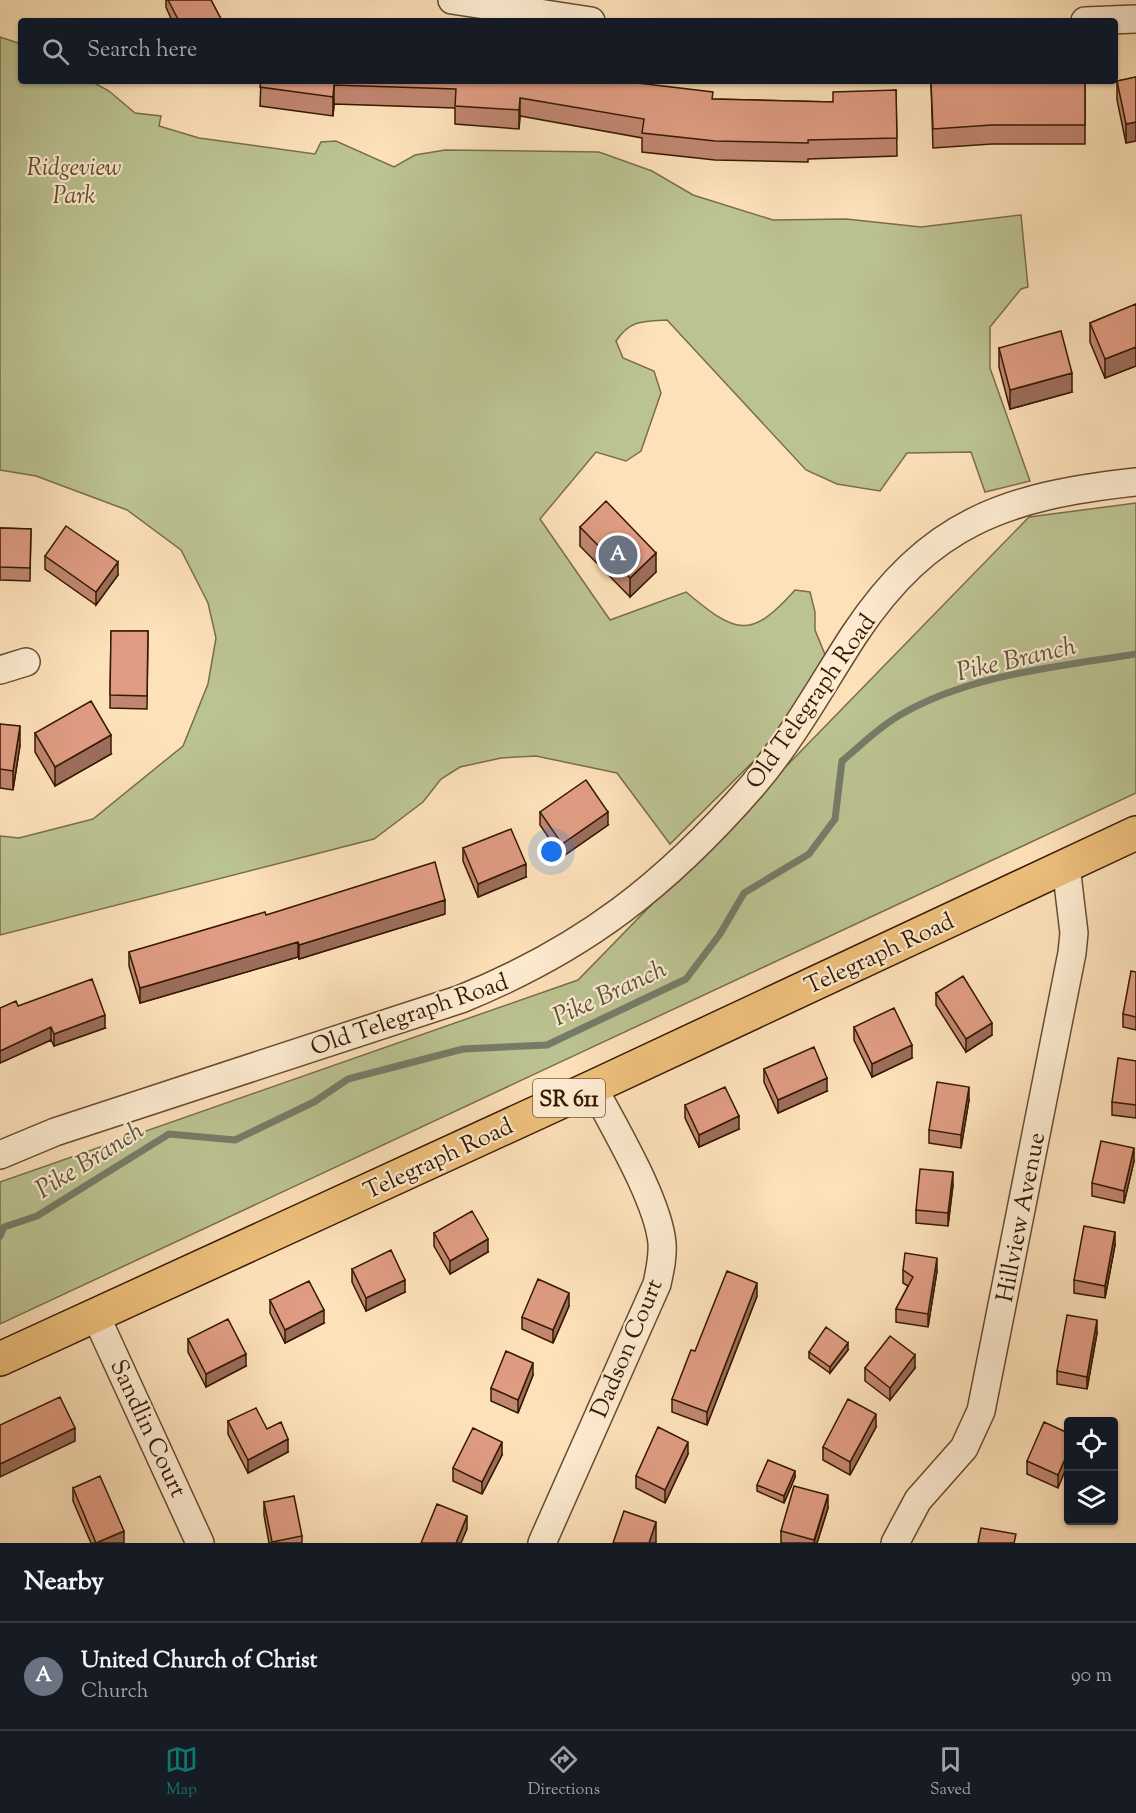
<!DOCTYPE html>
<html lang="en">
<head>
<meta charset="utf-8">
<style>
  :root { --surface:#171b24; --page:#20242c; --text:#f1f3f6; --muted:#9ea1a6; --line:#363941; --accent:#0f766e }
  body { margin:0; font-family:"Sorts Mill Goudy",serif; background:var(--page); color:var(--text) }
  .controls { position:absolute; right:18px; bottom:18px; display:grid; overflow:hidden; border-radius:6px; box-shadow:0 2px 4px #0004 }
  .controls button { width:54px; height:54px; display:grid; place-items:center; padding:0; border:0; border-bottom:2px solid var(--line); background:var(--surface); color:var(--text); font:30px sans-serif }
  .you { position:absolute; left:552px; top:852px; width:21px; height:21px; margin:-15px; border:4px solid #fff; border-radius:50%; background:#1a73e8; box-shadow:0 0 0 9px #1a73e833 }
  .badge { display:grid; place-items:center; width:39px; height:39px; border-radius:50%; background:var(--accent); color:#fff; font-size:20px; font-weight:700 }
  .pin { position:absolute; translate:-50% -50%; border:3px solid #fff; box-shadow:0 2px 6px #0006 }
  .list { margin:0; padding:0; list-style:none }
  h2 { display:flex; justify-content:space-between; align-items:center; height:78px; margin:0; padding:0 24px; font-size:26px }
  h2 small { font-size:20px; font-weight:400; color:var(--muted) }
  .list li { display:grid; grid-template-columns:39px 1fr auto; gap:18px; align-items:center; box-sizing:border-box; height:108px; padding:0 24px; border-top:2px solid var(--line) }
  .list b { display:block; font-size:22px; white-space:nowrap }
  .list p { margin:0; font-size:20px; white-space:nowrap; color:var(--muted) }
  .list em { font-size:20px; font-style:normal; color:var(--muted) }
  .icon { flex:none; width:33px; height:33px; fill:none; stroke:currentColor; stroke-width:2; stroke-linecap:round; stroke-linejoin:round }
  .map { position:relative; flex:none; width:1136px; height:1543px; overflow:hidden }
  .search { position:absolute; background:var(--surface); box-shadow:0 2px 4px #0004; left:18px; right:18px; top:18px; height:66px; display:flex; align-items:center; gap:15px; box-sizing:border-box; padding:0 21px; border-radius:6px; color:var(--muted); font-size:22px }
  .sheet { height:186px; background:var(--surface) }
  nav { display:flex; justify-content:space-around; align-items:center; box-sizing:border-box; height:84px; border-top:2px solid var(--line); background:var(--surface); font-size:16px; color:var(--muted) }
  nav a { display:grid; justify-items:center; gap:3px }
  nav .on { color:var(--accent) }
  .map>svg:first-child { display:block }
</style>
</head>
<body>
<div class="map">
<svg width="1136" height="1543" viewBox="0 0 1136 1543">
  <rect width="100%" height="100%" fill="#fde1b9"/>
  <filter id="stains"><feTurbulence type="fractalNoise" baseFrequency=".00333" numOctaves="4"/><feColorMatrix values="0 0 0 0 .2 0 0 0 0 .09 0 0 0 0 .02 0 0 0 .5 -.17"/></filter>
  <radialGradient id="worn" r=".72"><stop offset=".6" stop-color="#630" stop-opacity="0"/><stop offset="1" stop-color="#630" stop-opacity=".3"/></radialGradient>
  <!-- green -->
  <path fill="#bcc392" stroke="#796e4a" stroke-width="1.5" d="M0,37L21,44V81H91L109,91L135,113L161,116L159,126L199,138L315,154L321,142L336,141L394,167L415,155L445,150L599,152L652,171L693,195L773,220L846,219L921,227L1021,215L1028,287L1021,289L990,327V368L1030,481L985,492L971,452L907,453L880,491L837,484L806,470L667,320C643,321 630,320 616,341L623,358L654,371L661,393L641,451L626,461L596,452L540,519L610,620L686,592C735,633 750,641 795,590L810,592L815,612V630L826,657L782,733L670,844L617,773L536,756L501,758L460,767L441,779L423,802L374,839L0,935V836L19,838L93,819L183,746L208,684L216,638L208,603L181,550L127,510L36,476L0,470Z
    M1136,503V793L0,1324V1182L578,980L1029,517Z"/>
  <g fill="none" stroke-linecap="round" stroke-linejoin="round">
    <!-- stream -->
    <path stroke="#767c68" stroke-width="7" d="M0,1236L4,1227L37,1216L169,1134L235,1140L314,1102L348,1079L463,1049L547,1045L686,979L720,934L744,893L809,854L835,819L842,761C860,746 879,727 900,715C971,674 1057,667 1136,654"/>
    <defs>
      <path id="minor" d="M452,0L591,21
        M1085,21L1136,19
        M0,670L26,662
        M0,1155L55,1132L461,999C584,949 666,885 753,785C793,738 821,686 854,635C929,522 1006,496 1136,482
        M95,1314L200,1543
        M542,1543L657,1284C660,1270 663,1257 662,1243C658,1200 614,1127 593,1087
        M895,1543L918,1500L964,1448L981,1411L1072,953L1074,933L1066,866"/>
      <path id="major" d="M0,1359L593,1087L1136,833"/>
    </defs>
    <!-- minor casing -->
    <use href="#minor" stroke="#684b30" stroke-width="30"/>
    <!-- major casing -->
    <use href="#major" stroke="#361902" stroke-width="36"/>
    <!-- minor -->
    <use href="#minor" stroke="#feecd2" stroke-width="27"/>
    <!-- major -->
    <use href="#major" stroke="#eec07c" stroke-width="33"/>
  </g>
  <!-- wall -->
  <path fill="#c08670" stroke="#361902" stroke-width="1.5" d="M166,0H211L222,21H172L166,7Z
    M1136,77L1126,143L1117,100V81Z
    M261,81H623V82L713,99L833,102L896,90L897,156L808,159V162L715,160L642,152V138L520,116L519,129L455,124V108L334,104L333,116L260,106Z
    M1085,81V144H992L933,148L931,82Z
    M1136,304V366L1105,378L1090,342V323Z
    M999,348L1072,392L1010,409L999,367Z
    M580,527L656,572L630,597L580,546Z
    M0,528L31,529L30,581L0,580Z
    M45,556L118,575L96,605L45,569Z
    M111,631H148L147,709L110,708Z
    M0,724L20,745L13,790L0,788Z
    M35,733L111,754L55,786L35,752Z
    M540,812L608,825L562,857L540,825Z
    M463,848L526,877L478,897L463,861Z
    M445,914L299,959L298,957L140,1003L129,966V952L266,915Z
    M1136,972V1030L1123,1027V1014Z
    M936,993L992,1035L966,1052L936,1005Z
    M18,1006L105,1028L54,1046L51,1040L0,1063V1008Z
    M854,1027L912,1058L872,1077L854,1040Z
    M1136,1061V1118L1112,1115V1102Z
    M764,1069L827,1091L778,1113L764,1082Z
    M969,1100L961,1148L929,1143V1130Z
    M685,1105L739,1129L699,1147L685,1118Z
    M1134,1161L1124,1203L1092,1196V1183Z
    M953,1185L948,1226L916,1223V1210Z
    M434,1233L488,1252L450,1274L434,1246Z
    M1115,1245L1105,1298L1074,1293V1280Z
    M352,1269L405,1292L366,1311L352,1282Z
    M903,1270L937,1271L928,1327L896,1322V1309L908,1286L903,1283Z
    M757,1296L707,1425L672,1412V1399Z
    M270,1300L324,1323L285,1343L270,1313Z
    M569,1306L553,1343L522,1329V1317Z
    M1097,1333L1087,1389L1057,1384V1371Z
    M188,1339L246,1366L206,1387L188,1352Z
    M848,1350L830,1373L809,1358V1352Z
    M865,1368H915L890,1400L865,1381Z
    M533,1375L518,1413L491,1401V1388Z
    M228,1421L288,1452L248,1473L228,1434Z
    M876,1427L850,1475L823,1460V1447Z
    M1068,1433L1058,1488L1027,1474V1461Z
    M688,1454L665,1503L636,1488V1476Z
    M502,1455L482,1494L453,1481V1468Z
    M795,1477L784,1503L757,1491V1485Z
    M73,1488L124,1543H91L73,1501Z
    M264,1502L302,1536V1543H269L264,1515Z
    M828,1508L817,1543H781V1531Z"/>
  <!-- shaded-wall -->
  <path fill="#9c6d5b" stroke="#361902" stroke-width="1.5" d="M334,85V104L333,116V97Z
    M520,98V116L519,129V110Z
    M1136,122V141L1126,143V124Z
    M1136,347V366L1105,378V359Z
    M1072,373V392L1010,409V390Z
    M656,553V572L630,597V578Z
    M118,562V575L96,605V592Z
    M20,726V745L13,790V771Z
    M111,735V754L55,786V767Z
    M608,812V825L562,857V844Z
    M526,864V877L478,897V884Z
    M445,900V914L299,959V945Z
    M298,942V957L140,1003V988Z
    M105,1015V1028L54,1046V1034Z
    M992,1023V1035L966,1052V1039Z
    M51,1027V1040L0,1063V1051Z
    M912,1045V1058L872,1077V1064Z
    M827,1078V1091L778,1113V1100Z
    M969,1087V1100L961,1148V1135Z
    M739,1116V1129L699,1147V1135Z
    M1134,1148V1161L1124,1203V1191Z
    M953,1172V1185L948,1226V1213Z
    M1115,1232V1245L1105,1298V1286Z
    M488,1239V1252L450,1274V1261Z
    M937,1258V1271L928,1327V1314Z
    M405,1280V1292L366,1311V1298Z
    M757,1283V1296L707,1425V1412Z
    M569,1293V1306L553,1343V1330Z
    M324,1310V1323L285,1343V1330Z
    M1097,1320V1333L1087,1389V1377Z
    M848,1343V1350L830,1373V1367Z
    M246,1354V1366L206,1387V1374Z
    M915,1355V1368L890,1400V1388Z
    M533,1363V1375L518,1413V1400Z
    M876,1414V1427L850,1475V1462Z
    M75,1428V1441L0,1477V1464Z
    M288,1439V1452L248,1473V1460Z
    M502,1442V1455L482,1494V1482Z
    M688,1442V1454L665,1503V1490Z
    M1068,1452V1464L1058,1488V1475Z
    M795,1471V1477L784,1503V1496Z
    M828,1495V1508L817,1543H814Z
    M467,1516V1529L461,1543H456Z
    M656,1522V1543H649Z
    M124,1531V1543H96Z"/>
  <!-- building -->
  <path fill="#df9c82" stroke="#361902" stroke-width="1.5" d="M168,0H211L222,21H179Z
    M1136,77V122L1126,124L1117,81Z
    M261,81H621L713,92L712,99L833,102V92L896,90L897,138L808,140V143L715,141L642,133L644,119L520,98L519,110L455,106L456,89L334,85L333,97L260,87Z
    M988,81H1085V125H992L933,129L931,82Z
    M1136,304V347L1105,359L1090,323Z
    M1061,331L1072,373L1010,390L999,348Z
    M606,501L656,553L630,578L580,527Z
    M66,526L118,562L96,592L45,556Z
    M0,528L31,529L30,568L0,567Z
    M111,631H148L147,696L110,695Z
    M91,701L111,735L55,767L35,733Z
    M0,724L20,726L13,771L0,769Z
    M586,780L608,812L562,844L540,812Z
    M511,829L526,864L478,884L463,848Z
    M435,862L445,900L299,945L298,942L140,988L129,952L265,912L266,915Z
    M1131,971L1136,972V1017L1123,1014Z
    M963,976L992,1023L966,1039L936,993Z
    M92,979L105,1015L54,1034L51,1027L0,1051V1008L16,1001L18,1006Z
    M894,1008L912,1045L872,1064L854,1027Z
    M814,1047L827,1078L778,1100L764,1069Z
    M1118,1058L1136,1061V1105L1112,1102Z
    M937,1082L969,1087L961,1135L929,1130Z
    M725,1087L739,1116L699,1135L685,1105Z
    M1101,1141L1134,1148L1124,1191L1092,1183Z
    M920,1169L953,1172L948,1213L916,1210Z
    M472,1211L488,1239L450,1261L434,1233Z
    M1084,1226L1115,1232L1105,1286L1074,1280Z
    M391,1250L405,1280L366,1298L352,1269Z
    M905,1253L937,1258L928,1314L896,1309L913,1277L903,1270Z
    M727,1271L757,1283L707,1412L672,1399L691,1350L695,1351Z
    M538,1279L569,1293L553,1330L522,1317Z
    M309,1281L324,1310L285,1330L270,1300Z
    M1067,1315L1097,1320L1087,1377L1057,1371Z
    M228,1319L246,1354L206,1374L188,1339Z
    M826,1327L848,1343L830,1367L809,1352Z
    M890,1336L915,1355L890,1388L865,1368Z
    M506,1351L533,1363L518,1400L491,1388Z
    M60,1397L75,1428L0,1464V1425Z
    M848,1399L876,1414L850,1462L823,1447Z
    M256,1408L267,1429L281,1422L288,1439L248,1460L228,1421Z
    M1044,1422L1068,1433V1452L1058,1475L1027,1461Z
    M658,1427L688,1442L665,1490L636,1476Z
    M473,1428L502,1442L482,1482L453,1468Z
    M768,1460L795,1471L784,1496L757,1485Z
    M100,1476L124,1531L96,1543L73,1488Z
    M794,1486L828,1495L814,1540L781,1531Z
    M294,1496L302,1536L272,1542L264,1502Z
    M437,1504L467,1516L456,1543H421Z
    M624,1511L656,1522L649,1543H613Z
    M981,1528L1016,1534L1014,1543H978Z"/>
  <g text-anchor="middle" stroke-width="4.5" stroke-linejoin="round" paint-order="stroke">
    <!-- shield labels -->
    <rect fill="#feecd2" stroke="#725840" stroke-width="1.5" x="533" y="1079" width="72" height="38" rx="4.5"/>
    <g font-size="22" font-weight="bold" fill="#361902">
      <text x="569" y="1106">SR 611</text>
    </g>
    <!-- park labels -->
    <g font-size="24" font-style="italic" fill="#5e4c2d" stroke="#feecd2">
      <text x="74" y="175">Ridgeview<tspan x="74" dy="28">Park</tspan></text>
    </g>
    <!-- street labels -->
    <g font-size="24" fill="#361902" stroke="#feecd2">
      <text transform="translate(810 701) rotate(-55)" y="8">Old Telegraph Road</text>
      <text transform="translate(879 953) rotate(-25)" y="8">Telegraph Road</text>
      <text transform="translate(409 1014) rotate(-19)" y="8">Old Telegraph Road</text>
      <text transform="translate(438 1158) rotate(-25)" y="8">Telegraph Road</text>
      <text transform="translate(1020 1217) rotate(-79)" y="8">Hillview Avenue</text>
      <text transform="translate(626 1348) rotate(-67)" y="8">Dadson Court</text>
      <text transform="translate(149 1428) rotate(65)" y="8">Sandlin Court</text>
    </g>
    <!-- water labels -->
    <g font-size="26" font-style="italic" fill="#5b533e" stroke="#feecd2">
      <text transform="translate(1016 658) rotate(-13)" y="9">Pike Branch</text>
      <text transform="translate(609 992) rotate(-25)" y="9">Pike Branch</text>
      <text transform="translate(89 1159) rotate(-32)" y="9">Pike Branch</text>
    </g>
  </g>
  <rect width="100%" height="100%" filter="url(#stains)"/>
  <rect width="100%" height="100%" fill="url(#worn)"/>
</svg>
<div class="controls">
<button><svg class="icon" aria-label="locate" viewBox="0 0 24 24"><circle cx="12" cy="12" r="6"/><path d="M12 2v4M12 18v4M2 12h4M18 12h4"/></svg></button>
<button><svg class="icon" aria-label="layers" viewBox="0 0 24 24"><path d="M12 4l9 5-9 5-9-5zM3 14l9 5 9-5"/></svg></button>
</div>
<div class="you"></div>
<div class="pin badge" style="left:618px;top:555px;background:#6b7280">A</div>
<div class="search"><svg class="icon" aria-label="search" viewBox="0 0 24 24"><circle cx="10" cy="10" r="6"/><path d="M15 15l6 6"/></svg>Search here</div>
</div>
<section class="sheet">
<h2>Nearby<small></small></h2>
<ul class="list">
<li><span class="badge" style="background:#6b7280">A</span><div><b>United Church of Christ</b><p>Church</p></div><em>90 m</em></li>
</ul>
</section>
<nav>
<a class="on"><svg class="icon" aria-label="map" viewBox="0 0 24 24"><path d="M3 6l6-2 6 2 6-2v14l-6 2-6-2-6 2zM9 4v14M15 6v14"/></svg>Map</a>
<a><svg class="icon" aria-label="directions" viewBox="0 0 24 24"><path d="M12 3l9 9-9 9-9-9zM9 14v-3h6M13 9l2 2-2 2"/></svg>Directions</a>
<a><svg class="icon" aria-label="saved" viewBox="0 0 24 24"><path d="M7 4h10v16l-5-4-5 4z"/></svg>Saved</a>
</nav>
</body>
</html>
